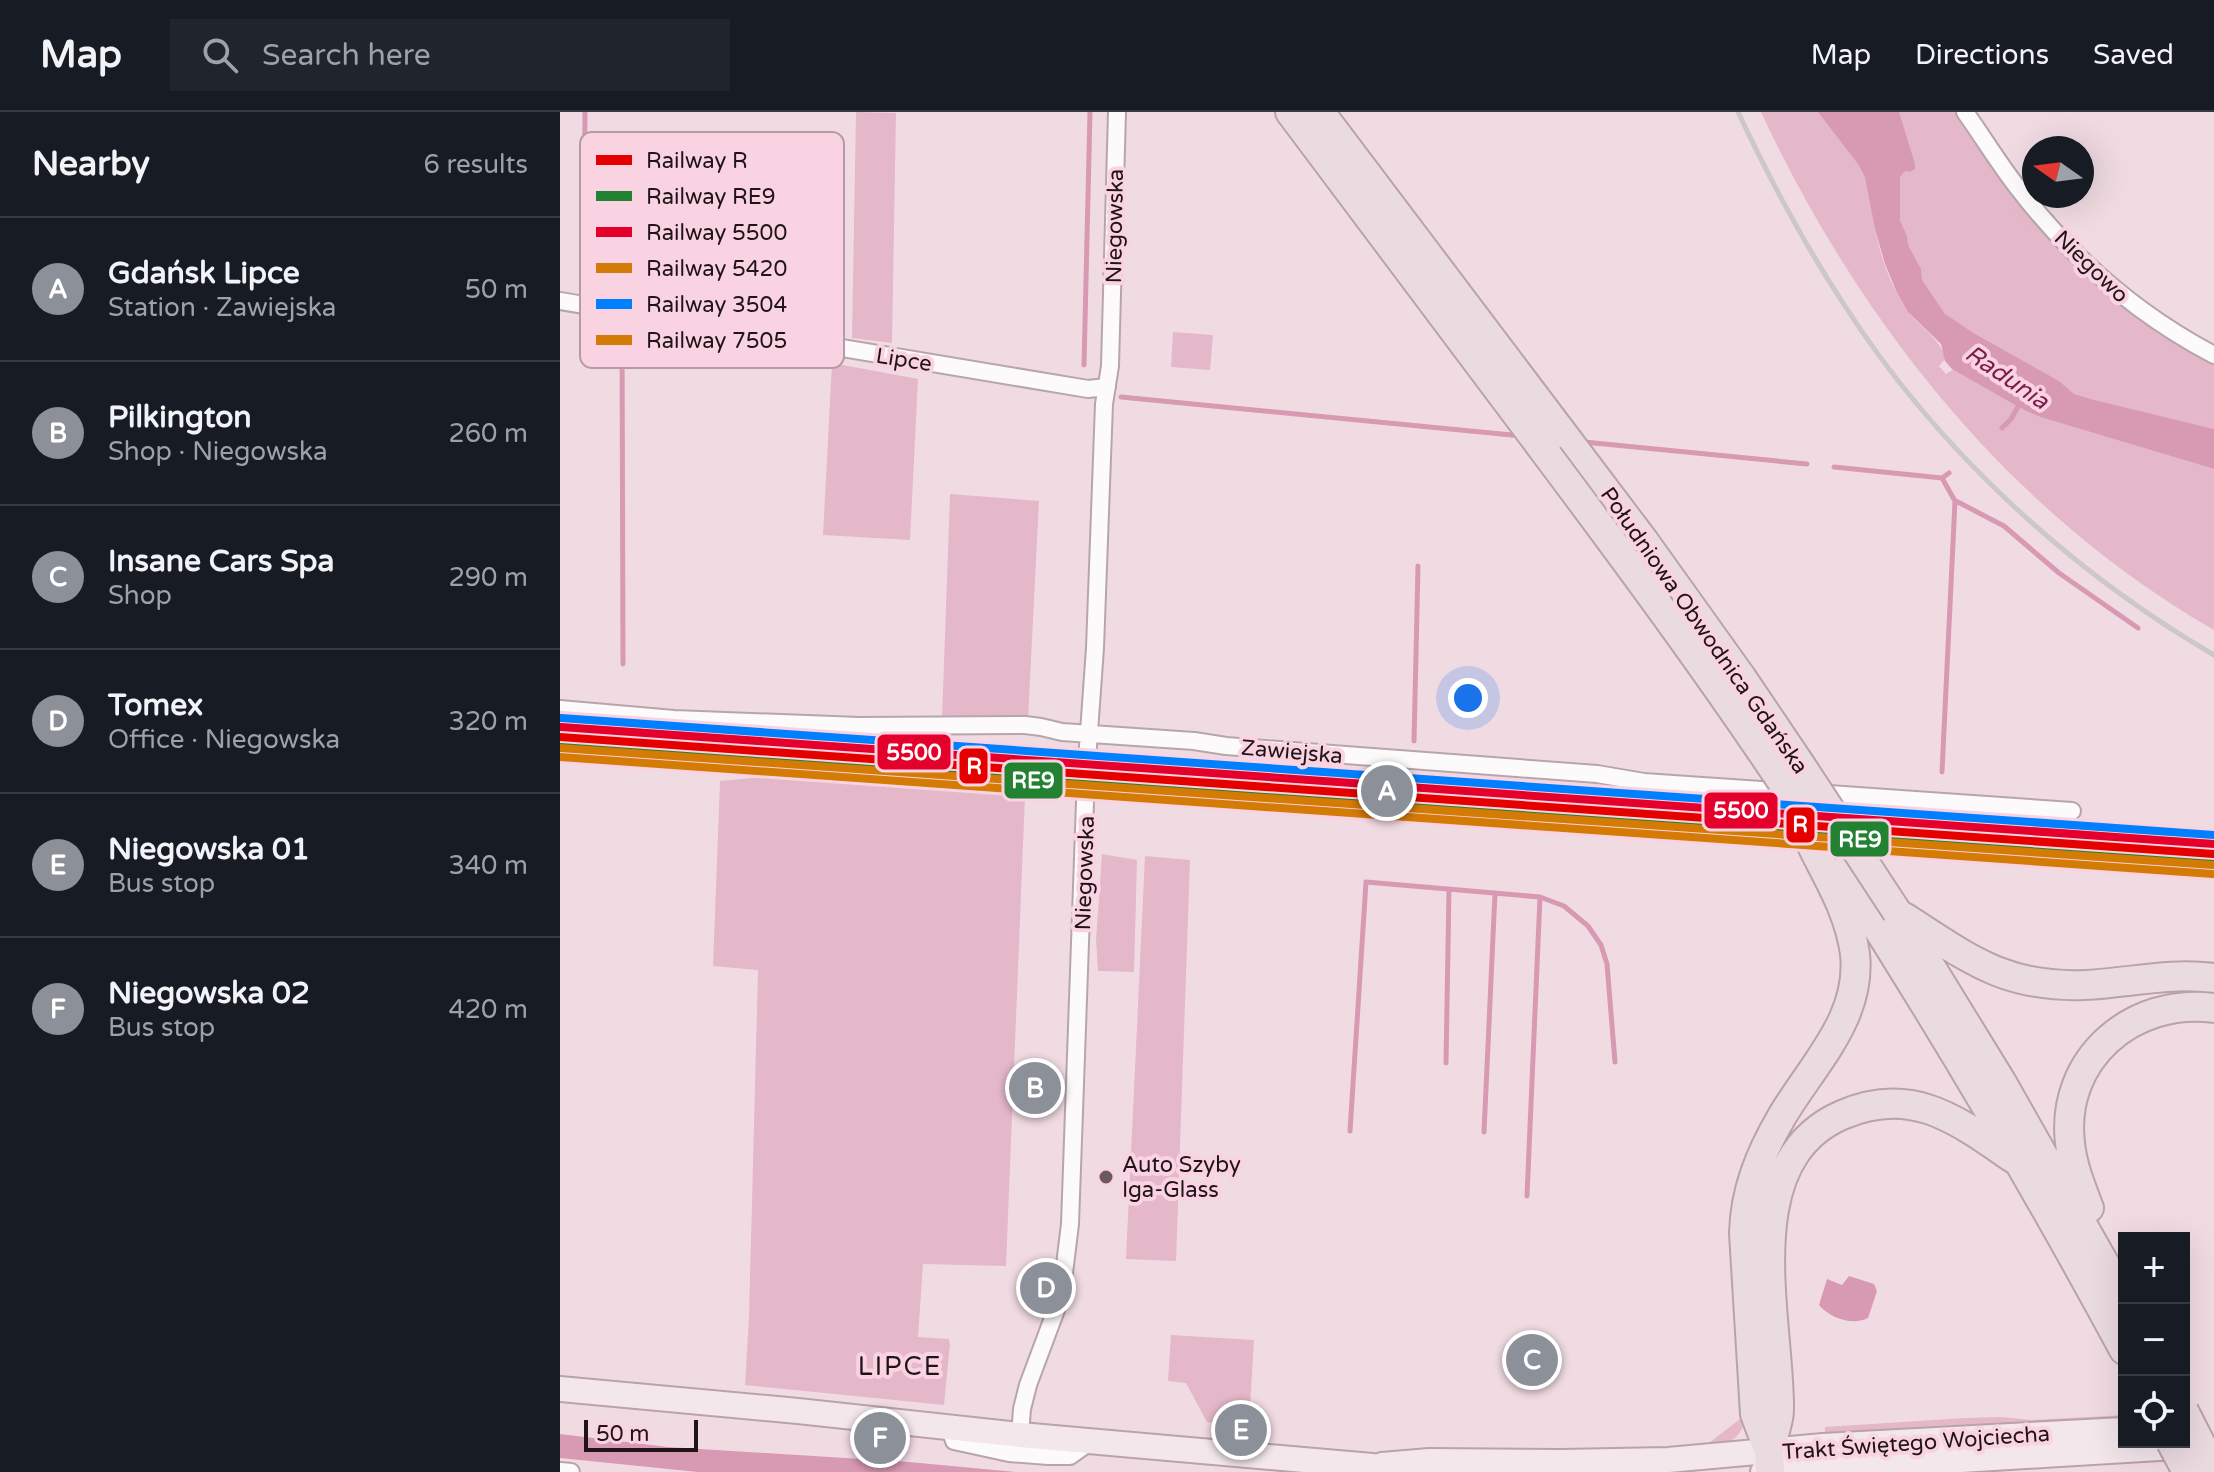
<!DOCTYPE html>
<html lang="en">
<head>
<meta charset="utf-8">
<style>
  :root { --surface:#171b24; --page:#20242c; --text:#f1f3f6; --muted:#9ea1a6; --line:#363941; --accent:#8c9099 }
  body { margin:0; font-family:"Varela Round",sans-serif; background:var(--page); color:var(--text) }
  .controls { position:absolute; right:24px; bottom:24px; display:grid; overflow:hidden; border-radius:0px; box-shadow:0 8px 32px #0002 }
  .controls button { width:72px; height:72px; display:grid; place-items:center; padding:0; border:0; border-bottom:2px solid var(--line); background:var(--surface); color:var(--text); font:40px sans-serif }
  .compass { position:absolute; left:1462px; top:24px; width:72px; height:72px; border-radius:50%; background:var(--surface); box-shadow:0 8px 32px #0002; rotate:284deg }
  .scale { position:absolute; left:24px; bottom:20px; width:114px; box-sizing:border-box; padding-left:8px; border:4px solid #211419; border-top:0; font-size:22px; line-height:28px; white-space:nowrap; color:#211419; -webkit-text-stroke:6px #f9d3e1; paint-order:stroke }
  .you { position:absolute; left:908px; top:586px; width:28px; height:28px; margin:-20px; border:6px solid #fff; border-radius:50%; background:#1a73e8; box-shadow:0 0 0 12px #1a73e833 }
  .badge { display:grid; place-items:center; width:52px; height:52px; border-radius:50%; background:var(--accent); color:#fff; font-size:26px; font-weight:700 }
  .pin { position:absolute; translate:-50% -50%; border:4px solid #fff; box-shadow:0 2px 8px #0006 }
  .list { margin:0; padding:0; list-style:none }
  h2 { display:flex; justify-content:space-between; align-items:center; height:104px; margin:0; padding:0 32px; font-size:34px }
  h2 small { font-size:26px; font-weight:400; color:var(--muted) }
  .list li { display:grid; grid-template-columns:52px 1fr auto; gap:24px; align-items:center; box-sizing:border-box; height:144px; padding:0 32px; border-top:2px solid var(--line) }
  .list b { display:block; font-size:30px; white-space:nowrap }
  .list p { margin:0; font-size:26px; white-space:nowrap; color:var(--muted) }
  .list em { font-size:26px; font-style:normal; color:var(--muted) }
  .icon { flex:none; width:44px; height:44px; fill:none; stroke:currentColor; stroke-width:2; stroke-linecap:round; stroke-linejoin:round }
  .map { position:relative; flex:none; width:1654px; height:1360px; overflow:hidden }
  header { display:flex; align-items:center; gap:48px; box-sizing:border-box; height:112px; padding:0 40px; background:var(--surface); border-bottom:2px solid var(--line) }
  header strong { font-size:38px }
  nav { display:flex; gap:44px; margin-inline-start:auto; font-size:28px }
  .search { width:560px; height:72px; background:var(--page); display:flex; align-items:center; gap:20px; box-sizing:border-box; padding:0 28px; border-radius:0px; color:var(--muted); font-size:30px }
  main { display:flex }
  aside { flex:1; background:var(--surface) }
  .map>svg:first-child { display:block }
</style>
</head>
<body>
<header>
<strong>Map</strong>
<div class="search"><svg class="icon" aria-label="search" viewBox="0 0 24 24"><circle cx="10" cy="10" r="6"/><path d="M15 15l6 6"/></svg>Search here</div>
<nav><a>Map</a><a>Directions</a><a>Saved</a></nav>
</header>
<main>
<aside>
<h2>Nearby<small>6 results</small></h2>
<ul class="list">
<li><span class="badge">A</span><div><b>Gdańsk Lipce</b><p>Station · Zawiejska</p></div><em>50 m</em></li>
<li><span class="badge">B</span><div><b>Pilkington</b><p>Shop · Niegowska</p></div><em>260 m</em></li>
<li><span class="badge">C</span><div><b>Insane Cars Spa</b><p>Shop</p></div><em>290 m</em></li>
<li><span class="badge">D</span><div><b>Tomex</b><p>Office · Niegowska</p></div><em>320 m</em></li>
<li><span class="badge">E</span><div><b>Niegowska 01</b><p>Bus stop</p></div><em>340 m</em></li>
<li><span class="badge">F</span><div><b>Niegowska 02</b><p>Bus stop</p></div><em>420 m</em></li>
</ul>
</aside>
<div class="map">
<svg width="1654" height="1360" viewBox="0 0 1654 1360">
  <rect width="100%" height="100%" fill="#f1dbe3"/>
  <!-- green -->
  <path fill="#e4b8c9" d="M296,0L336,1L332,231L292,226Z
    M1201,0H1258L1307,35C1309,91 1315,151 1347,198C1360,216 1378,224 1386,246L1379,254L1386,262L1394,257L1464,298L1480,305L1654,357V518C1450,401 1299,210 1201,0Z
    M1320,0H1401L1476,104L1654,247V317L1591,302L1524,296L1375,198L1344,144Z
    M613,220L653,223L650,258L611,255Z
    M272,251L358,267L350,428L263,423Z
    M390,382L479,389L468,607L382,606Z
    M204,665L465,684L446,1154L363,1152L358,1225L389,1227L390,1232L384,1293L185,1273L189,1205L198,858L153,854L160,669Z
    M542,742L577,748L574,860L538,859L536,828Z
    M585,744L630,748L616,1149L566,1147Z
    M611,1223L694,1228L689,1313L647,1310L626,1271L608,1269Z
    M1564,1303V1311L1385,1314L1265,1323V1315L1405,1306L1441,1305L1473,1308Z
    M1180,1307H1185C1180,1332 1163,1332 1141,1337Z"/>
  <!-- water -->
  <path fill="#d899b3" d="M1258,0H1339L1355,52V57L1350,60L1345,59L1340,65V109L1347,124L1348,133L1361,157L1362,168L1385,202L1415,222L1499,269L1514,282L1530,287L1654,317V357L1480,305L1464,298L1392,257L1385,249L1381,232L1348,200L1337,181L1325,152L1315,117L1305,65L1298,52Z
    M1289,1164L1314,1172L1317,1179L1308,1206C1292,1214 1270,1206 1259,1193L1267,1167L1282,1173Z
    M0,1322L108,1335L349,1350L456,1360H138L0,1346Z"/>
  <g fill="none" stroke-linecap="round" stroke-linejoin="round">
    <!-- stream -->
    <path stroke="#d899b3" stroke-width="5" d="M24,154L25,0
      M62,218L63,552
      M524,253L530,0
      M561,285L962,324
      M1442,316L1451,307L1460,291
      M1024,330L1247,352
      M1274,355L1382,366
      M1396,389L1444,414L1499,461L1578,516
      M854,629L858,454
      M1382,660L1395,389L1382,366L1389,361
      M886,951L889,777
      M790,1019L806,770L980,785L1004,794L1028,814L1041,833L1047,852L1055,950
      M924,1020L935,781
      M967,1084L980,785"/>
    <defs>
      <path id="street" d="M1405,0C1423,25 1439,52 1458,76C1511,145 1578,203 1654,243
        M0,189L528,277L547,275
        M0,597L114,607L299,614L465,613L481,615L502,620L634,629L666,634L1037,662L1084,670L1231,680
        M1255,681L1512,699
        M390,1316L394,1329L449,1341L488,1344H510L531,1329
        M460,1323L462,1297L468,1273L496,1198L503,1169L510,1112L526,662L535,536L544,292L550,254L557,0
        M0,1359L11,1360"/>
      <path id="primary" d="M0,1277L238,1299L460,1323L812,1354L840,1360
        M822,1353L869,1349L1001,1350L1108,1348L1263,1334L1564,1318
        M1203,1360L1632,1334"/>
      <path id="highway" d="M730,0L988,344
        M760,0L1084,429L1182,566
        M1282,760C1382,916 1476,1075 1564,1238
        M1337,800L1441,969L1564,1186
        M1344,805C1408,846 1444,876 1525,873C1568,871 1610,860 1654,866
        M1529,1096C1521,1075 1512,1053 1510,1031C1500,947 1573,885 1654,896
        M1209,1339C1212,1326 1219,1311 1219,1298C1220,1207 1174,1050 1282,1003C1353,972 1398,1009 1454,1047
        M1210,1359L1209,1339L1195,1302L1184,1121C1185,1079 1200,1042 1221,1006C1251,954 1302,907 1295,842C1290,804 1272,773 1255,740C1248,726 1244,709 1238,694"/>
    </defs>
    <!-- street casing -->
    <use href="#street" stroke="#b6a6ac" stroke-width="20"/>
    <!-- primary casing -->
    <use href="#primary" stroke="#baa2ab" stroke-width="28"/>
    <!-- highway casing -->
    <use href="#highway" stroke="#baa2ab" stroke-width="32"/>
    <!-- street -->
    <use href="#street" stroke="#fdfafb" stroke-width="16"/>
    <!-- primary -->
    <use href="#primary" stroke="#f3e7ec" stroke-width="24"/>
    <!-- highway -->
    <use href="#highway" stroke="#eadbe1" stroke-width="28"/>
    <!-- rail -->
    <path stroke="#ccc7c9" stroke-width="5" d="M1178,0C1209,66 1243,130 1283,191C1375,335 1507,457 1654,543"/>
    <defs>
      <path id="highway-bridge" d="M988,344C1074,459 1159,574 1238,694
        M1182,566L1242,655L1337,800
        M1624,1299L1654,1358
        M1611,1330L1627,1360"/>
    </defs>
    <!-- highway-bridge casing -->
    <use href="#highway-bridge" stroke="#baa2ab" stroke-width="32" stroke-linecap="butt"/>
    <!-- highway-bridge -->
    <use href="#highway-bridge" stroke="#eadbe1" stroke-width="28"/>
    <defs>
      <path id="rail-1" d="M0,625L1654,742"/>
      <path id="rail-2" d="M0,635L1653,752"/>
      <path id="rail-3" d="M1,615L1654,732"/>
      <path id="rail-4" d="M0,645L1653,762"/>
      <path id="rail-5" d="M1,606L1654,723"/>
      <path id="rail-6" d="M0,636L1653,753"/>
    </defs>
    <!-- rail-1 casing -->
    <use href="#rail-1" stroke="#f9d3e1" stroke-width="14"/>
    <!-- rail-2 casing -->
    <use href="#rail-2" stroke="#f9d3e1" stroke-width="14"/>
    <!-- rail-3 casing -->
    <use href="#rail-3" stroke="#f9d3e1" stroke-width="14"/>
    <!-- rail-4 casing -->
    <use href="#rail-4" stroke="#f9d3e1" stroke-width="14"/>
    <!-- rail-5 casing -->
    <use href="#rail-5" stroke="#f9d3e1" stroke-width="14"/>
    <!-- rail-6 casing -->
    <use href="#rail-6" stroke="#f9d3e1" stroke-width="14"/>
    <!-- rail-1 -->
    <use href="#rail-1" stroke="#e50000" stroke-width="8"/>
    <!-- rail-2 -->
    <use href="#rail-2" stroke="#238132" stroke-width="8"/>
    <!-- rail-3 -->
    <use href="#rail-3" stroke="#e4002b" stroke-width="8"/>
    <!-- rail-4 -->
    <use href="#rail-4" stroke="#d37b05" stroke-width="8"/>
    <!-- rail-5 -->
    <use href="#rail-5" stroke="#0080ff" stroke-width="8"/>
    <!-- rail-6 -->
    <use href="#rail-6" stroke="#d37b05" stroke-width="8"/>
  </g>
  <!-- markers -->
  <circle fill="#6a5a60" stroke="#f9d3e1" stroke-width="3" cx="546" cy="1065" r="8"/>
  <g text-anchor="middle" stroke-width="8" stroke-linejoin="round" paint-order="stroke">
    <!-- street labels -->
    <g font-size="22" fill="#211419" stroke="#f9d3e1">
      <text transform="translate(554 114) rotate(-89)" y="8">Niegowska</text>
      <text transform="translate(1532 154) rotate(44)" y="8">Niegowo</text>
      <text transform="translate(344 247) rotate(9)" y="8">Lipce</text>
      <text transform="translate(1145 518) rotate(55)" y="8">Południowa Obwodnica Gdańska</text>
      <text transform="translate(732 639) rotate(5)" y="8">Zawiejska</text>
      <text transform="translate(524 761) rotate(-88)" y="8">Niegowska</text>
      <text transform="translate(1356 1330) rotate(-4)" y="8">Trakt Świętego Wojciecha</text>
    </g>
    <!-- poi labels -->
    <g font-size="22" fill="#211419" stroke="#f9d3e1" text-anchor="start">
      <text x="562" y="1060">Auto Szyby<tspan x="562" dy="25">Iga-Glass</tspan></text>
    </g>
    <!-- water labels -->
    <g font-size="24" font-style="italic" fill="#7c1c4d" stroke="#f9d3e1">
      <text transform="translate(1447 265) rotate(34)" y="8">Radunia</text>
    </g>
    <!-- quarter labels -->
    <g font-size="26" letter-spacing="2" fill="#211419" stroke="#f9d3e1">
      <text x="340" y="1263">LIPCE</text>
    </g>
  </g>
  <!-- legend -->
  <rect x="20" y="20" width="264" height="236" rx="12" fill="#f9d3e1" stroke="#b89aa5" stroke-width="2"/>
  <rect x="36" y="43" width="36" height="10" fill="#e50000"/>
  <rect x="36" y="79" width="36" height="10" fill="#238132"/>
  <rect x="36" y="115" width="36" height="10" fill="#e4002b"/>
  <rect x="36" y="151" width="36" height="10" fill="#d37b05"/>
  <rect x="36" y="187" width="36" height="10" fill="#0080ff"/>
  <rect x="36" y="223" width="36" height="10" fill="#d37b05"/>
  <g font-size="22" fill="#211419">
    <text x="86" y="56">Railway R</text>
    <text x="86" y="92">Railway RE9</text>
    <text x="86" y="128">Railway 5500</text>
    <text x="86" y="164">Railway 5420</text>
    <text x="86" y="200">Railway 3504</text>
    <text x="86" y="236">Railway 7505</text>
  </g>
  <g stroke="#f9d3e1" stroke-width="3">
    <rect x="316" y="621" width="76" height="38" rx="8" fill="#e4002b"/>
    <rect x="398" y="635" width="31" height="38" rx="8" fill="#e50000"/>
    <rect x="443" y="649" width="61" height="39" rx="8" fill="#238132"/>
    <rect x="1143" y="679" width="76" height="39" rx="8" fill="#e4002b"/>
    <rect x="1225" y="694" width="31" height="38" rx="8" fill="#e50000"/>
    <rect x="1269" y="708" width="61" height="38" rx="8" fill="#238132"/>
  </g>
  <g font-size="22" text-anchor="middle" font-weight="bold" fill="#fff">
    <text x="354" y="648">5500</text>
    <text x="414" y="662">R</text>
    <text x="473" y="676">RE9</text>
    <text x="1181" y="706">5500</text>
    <text x="1240" y="720">R</text>
    <text x="1300" y="735">RE9</text>
  </g>
</svg>
<div class="controls">
<button>+</button>
<button>−</button>
<button><svg class="icon" aria-label="locate" viewBox="0 0 24 24"><circle cx="12" cy="12" r="6"/><path d="M12 2v4M12 18v4M2 12h4M18 12h4"/></svg></button>
</div>
<svg class="compass" viewBox="-18 -18 36 36"><path d="M0-13l5 13h-10z" fill="#e53935"/><path d="M0 13l5-13h-10z" fill="#9ea1a6"/></svg>
<div class="scale">50 m</div>
<div class="you"></div>
<div class="pin badge" style="left:827px;top:679px">A</div>
<div class="pin badge" style="left:475px;top:976px">B</div>
<div class="pin badge" style="left:972px;top:1248px">C</div>
<div class="pin badge" style="left:486px;top:1176px">D</div>
<div class="pin badge" style="left:681px;top:1318px">E</div>
<div class="pin badge" style="left:320px;top:1326px">F</div>
</div>
</main>
</body>
</html>
